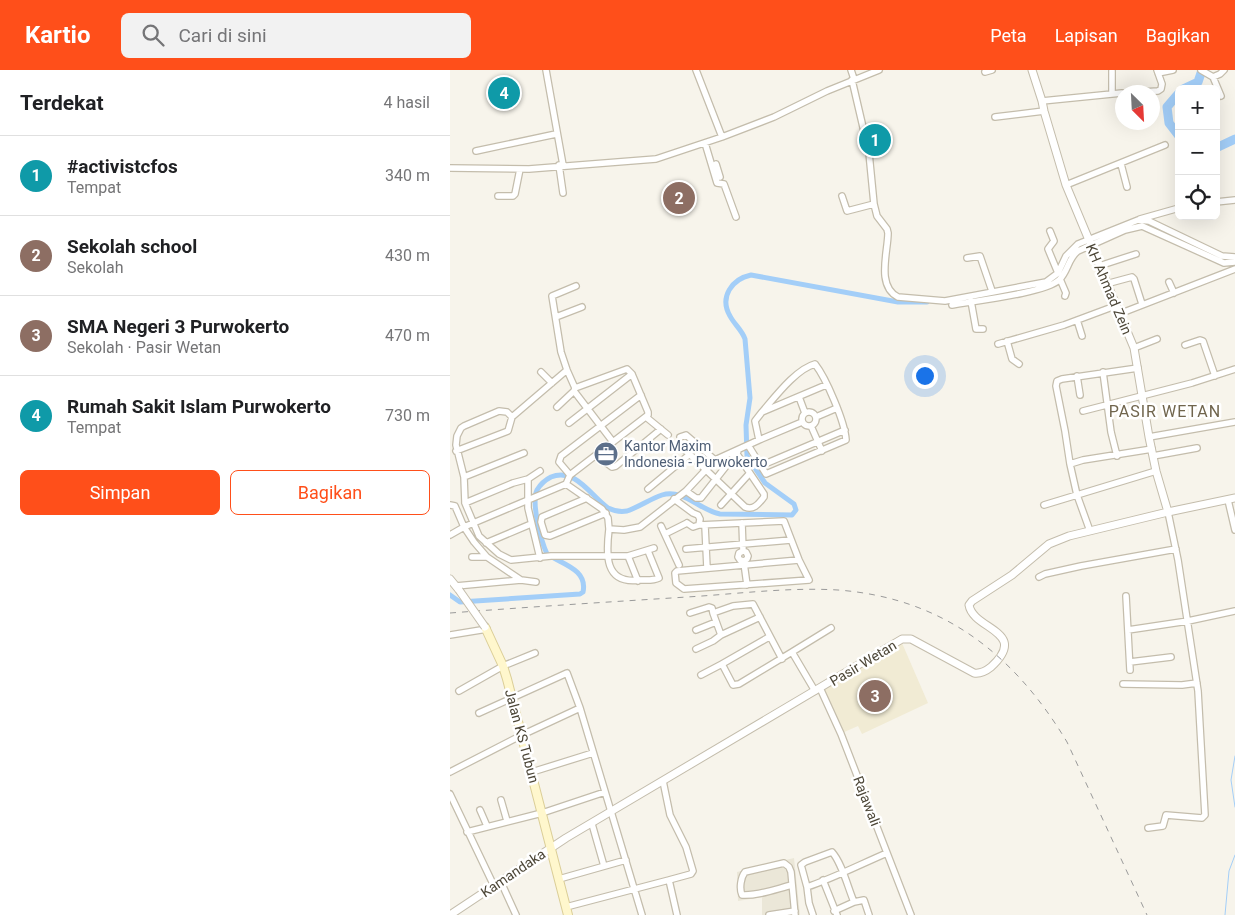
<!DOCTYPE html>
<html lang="id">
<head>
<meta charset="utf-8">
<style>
  :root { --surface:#fff; --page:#f2f2f2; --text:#202124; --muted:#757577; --line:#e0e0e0; --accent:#ff4f1a }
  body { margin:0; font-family:Roboto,sans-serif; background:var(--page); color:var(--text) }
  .controls { position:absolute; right:15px; top:15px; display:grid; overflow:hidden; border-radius:8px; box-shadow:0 5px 20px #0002 }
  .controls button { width:45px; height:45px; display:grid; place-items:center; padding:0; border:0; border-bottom:1px solid var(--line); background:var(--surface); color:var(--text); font:25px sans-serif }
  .compass { position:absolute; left:665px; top:15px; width:45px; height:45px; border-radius:50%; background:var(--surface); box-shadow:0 5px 20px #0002; rotate:156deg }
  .you { position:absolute; left:474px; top:305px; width:18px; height:18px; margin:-12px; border:4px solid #fff; border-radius:50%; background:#1a73e8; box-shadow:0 0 0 8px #1a73e833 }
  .badge { display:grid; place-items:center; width:32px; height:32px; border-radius:50%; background:var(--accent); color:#fff; font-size:16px; font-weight:700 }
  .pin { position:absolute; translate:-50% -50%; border:2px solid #fff; box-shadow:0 1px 5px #0006 }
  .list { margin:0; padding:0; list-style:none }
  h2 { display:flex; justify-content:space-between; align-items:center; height:65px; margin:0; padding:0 20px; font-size:21px }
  h2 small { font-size:16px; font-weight:400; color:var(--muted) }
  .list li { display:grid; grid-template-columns:32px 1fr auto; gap:15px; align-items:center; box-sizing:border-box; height:80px; padding:0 20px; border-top:1px solid var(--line) }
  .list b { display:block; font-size:19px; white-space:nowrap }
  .list p { margin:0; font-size:16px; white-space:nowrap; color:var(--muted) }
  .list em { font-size:16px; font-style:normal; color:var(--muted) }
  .actions { display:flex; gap:10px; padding:15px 20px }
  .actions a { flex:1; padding:11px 0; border:1px solid var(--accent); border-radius:8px; text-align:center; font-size:18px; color:var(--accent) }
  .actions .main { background:var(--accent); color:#fff }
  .icon { flex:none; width:28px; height:28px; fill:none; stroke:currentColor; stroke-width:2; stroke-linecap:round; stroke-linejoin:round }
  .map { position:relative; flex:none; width:785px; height:845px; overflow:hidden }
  header { display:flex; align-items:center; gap:30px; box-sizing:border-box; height:70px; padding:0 25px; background:var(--accent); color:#fff }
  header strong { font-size:24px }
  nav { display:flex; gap:28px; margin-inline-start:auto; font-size:18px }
  .search { width:350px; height:45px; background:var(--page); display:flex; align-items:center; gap:12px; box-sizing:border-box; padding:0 18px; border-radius:8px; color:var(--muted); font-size:19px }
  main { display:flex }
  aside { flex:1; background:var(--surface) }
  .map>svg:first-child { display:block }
</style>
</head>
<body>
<header>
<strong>Kartio</strong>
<div class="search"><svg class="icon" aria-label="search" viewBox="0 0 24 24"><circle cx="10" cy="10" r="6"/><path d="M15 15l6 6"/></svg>Cari di sini</div>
<nav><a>Peta</a><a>Lapisan</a><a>Bagikan</a></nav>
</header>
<main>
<aside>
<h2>Terdekat<small>4 hasil</small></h2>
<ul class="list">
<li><span class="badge" style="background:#0f9aa8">1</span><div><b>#activistcfos</b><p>Tempat</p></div><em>340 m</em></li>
<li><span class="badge" style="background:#8d6e63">2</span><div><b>Sekolah school</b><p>Sekolah</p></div><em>430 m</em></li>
<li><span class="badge" style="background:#8d6e63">3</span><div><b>SMA Negeri 3 Purwokerto</b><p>Sekolah · Pasir Wetan</p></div><em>470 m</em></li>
<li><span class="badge" style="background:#0f9aa8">4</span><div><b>Rumah Sakit Islam Purwokerto</b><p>Tempat</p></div><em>730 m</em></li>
</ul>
<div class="actions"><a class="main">Simpan</a><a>Bagikan</a></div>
</aside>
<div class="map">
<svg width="785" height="845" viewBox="0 0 785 845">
  <rect width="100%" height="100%" fill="#f7f4eb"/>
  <!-- residential -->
  <path fill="#ebe7d8" d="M344,788L350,845H312V827L288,831L287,802Z"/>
  <!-- education -->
  <path fill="#f1ebd4" d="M452,573L478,633L412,664L408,656L392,663L373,618Z"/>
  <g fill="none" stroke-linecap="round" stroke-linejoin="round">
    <!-- stream -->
    <path stroke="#a3cef8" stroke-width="1" d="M785,686L781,710L785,737
      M775,845L779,801L785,785"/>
    <!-- canal -->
    <path stroke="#a3cef8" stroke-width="5" d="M679,156L694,154L729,170
      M627,180L650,168
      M0,525L10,532L130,524L133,522C138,499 111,494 97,484C91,471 81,433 87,420C90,415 95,410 101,407C125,397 141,426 158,438C164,441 171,442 177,441C189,437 200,429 212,425C233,418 251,441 270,444L342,445L346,440L344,434L315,413L297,386L296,355L300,328L295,269C292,260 284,254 280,246C269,227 282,209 301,205L448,232H477"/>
    <!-- river -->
    <path stroke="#a3cef8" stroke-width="9" d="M733,19L748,12L752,0
      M729,23L717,37L719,53L729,66
      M766,78L785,69"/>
    <defs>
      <path id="minor" d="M96,0L113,95
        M246,0L272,67
        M401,0L404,9
        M751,0L763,7L770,4L774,0
        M662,1V24
        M535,2L542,0
        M708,3L723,0
        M763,7L771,26
        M692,22L708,21L711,19L712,14L707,0
        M592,31L672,23
        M545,47L594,41
        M255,73L267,113L274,114L286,147
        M26,81L106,64
        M266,94L270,107
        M671,94L677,117
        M109,95L113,123
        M0,98L79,99L206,89L272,67L324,47L377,21L429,0
        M616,115L715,75
        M48,126H63L65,124L70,99
        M392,126L397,141L424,134L419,83L402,10
        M766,132L785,130
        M424,134L427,146L437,159L438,163C438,182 426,216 448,227L495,231L596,212L608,203L616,186L628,174L688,150L699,151L772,186L785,187
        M690,149L729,138
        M600,161L604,171L598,179L608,203
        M517,188L530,186L542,221
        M649,196L686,184
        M610,209L616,223L615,226
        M719,212L724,223
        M656,214L682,207L684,209L692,234
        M126,216L102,226L111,282L117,300L125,318L124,321L163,372
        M521,231L526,259H533
        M502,235C524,231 595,223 609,210C618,202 618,188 628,181L675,160L692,156L774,193L785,192
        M669,244L785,199
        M106,247L132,237
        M627,250L632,266
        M557,271L562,289L569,294
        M548,274L614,255L665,236
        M735,275L750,270L753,271L765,306
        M684,278L707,269
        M91,302L102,313
        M653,302L661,362L667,386
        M627,306L630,325
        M349,327L355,343
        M107,337L124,321
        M633,341L742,313L785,299
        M352 349a7 7 0 1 1 14 0a7 7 0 1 1-14 0Z
        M62,347L57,342L49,341L14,356L11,358L7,366L6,375L14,407L15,433L29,466L49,484L61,490L101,486H178L204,478
        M196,347L218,365
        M366,347L387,338
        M119,353L182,304
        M361,356L372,381
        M230,367L236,365L265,390
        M699,367L785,352
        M309,370L305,351L312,342L376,315
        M298,375L316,404L396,370C395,352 376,308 365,294C346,299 325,327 312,342
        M233,378L295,437C304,441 309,433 314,427V424L287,384
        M6,381L58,361L62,347L117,300
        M146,385L162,397L166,396L211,359
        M703,386L747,378
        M620,394L633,390L702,379
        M310,396L395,360
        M120,405L109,392L111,386L191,325
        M14,407L74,383
        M78,409V438L90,488
        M116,414L152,439L158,448L159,459L174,460L190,457L236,421L265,390L309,370L352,352
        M198,419L240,384
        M236,421L246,428H251L288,381
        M137,428L92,447L91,452L95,465L100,466L156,443
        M224,429L243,443L248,445L250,449L249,455
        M778,430L785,460
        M15,433L63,413L78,409L90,401
        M0,435L5,436L14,457L24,472L37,487
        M271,435L299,404
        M594,435L706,401
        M237,453L243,457L249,455L334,451L349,490L359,510L234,519L226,513L225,503L227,501L349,490
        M292,453L293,481L289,483L288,487L290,490L294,491L297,489L298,486L296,482L293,481
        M211,456L229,495
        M255,456L257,498
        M159,459C156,484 154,515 190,510C196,510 203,511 209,508L198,481
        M640,461L627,425L620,394L615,361L606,316L607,311L612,309L688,298
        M215,464L237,453
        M0,465L14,457L116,414L120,405L198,345V342L182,304L177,299L125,318
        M36,473L81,454
        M236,479L341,470
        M178,486L188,511
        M22,487H37L71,510
        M294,493L297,515
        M589,507L595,504L631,496L726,479
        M6,516L71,510L86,512
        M676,526L680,600
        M240,543L259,537L262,538L263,543
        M246,560L266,552
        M678,560L738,551L785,541
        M0,565L37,559
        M271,565L310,547
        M319,567L272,594L283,615L289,614L342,582L365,621
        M246,579L263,571L271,565L263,543L283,536L303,534L332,589
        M342,582L381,558
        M680,592L721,587
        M251,605L272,594
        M673,614L732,615L747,613
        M370,618L391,664L461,845
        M9,621L53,596L85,583
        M130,638L192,845
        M0,702L72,665L130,638L117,603L29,643
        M82,702L143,683
        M213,711L220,745L236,777L243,801L241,804L219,810
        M0,724L44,816
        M51,730L57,751
        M30,740L37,756
        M142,754L154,796
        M698,758L713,756L716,745L752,748L755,745L748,621L728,490L718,442
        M17,762L92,743L155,722
        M109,809L176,790
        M373,810L387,845
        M51,812L66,845
        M342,815C326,819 308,826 292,825C289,818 291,807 295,802L334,793L339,797L341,802L345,845
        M357,817L359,833L363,845
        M116,837L219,810L227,845
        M384,841L404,832
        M319,845L345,841
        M419,845L414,830L404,832C398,818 392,793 382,782L355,792L351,795L357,817C384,808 411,794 437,783"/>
      <path id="tertiary" d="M582,0L592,31L594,41L616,115L684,278L699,367L706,401L718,442
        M0,509L9,520
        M0,845L116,768L452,569H461L524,603C531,604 536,601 541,597C580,561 523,560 519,535L522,531L562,505L599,474L619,466L718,442L785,428"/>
      <path id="secondary" d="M35,557L53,596L57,609L118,845"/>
    </defs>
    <!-- minor casing -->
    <use href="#minor" stroke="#c4bdac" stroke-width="8"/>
    <!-- tertiary casing -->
    <use href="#tertiary" stroke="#c4bdac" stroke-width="9"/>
    <!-- secondary casing -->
    <use href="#secondary" stroke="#dbce97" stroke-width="10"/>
    <!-- minor -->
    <use href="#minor" stroke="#fff" stroke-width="5.5"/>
    <!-- tertiary -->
    <use href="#tertiary" stroke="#fff" stroke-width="7"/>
    <!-- secondary -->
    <use href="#secondary" stroke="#fff7cd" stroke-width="8"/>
    <!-- rail -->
    <path stroke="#9a9a9a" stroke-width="1" stroke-dasharray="6 6" stroke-linecap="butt" d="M0,543C79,537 158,532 237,527C287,524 338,517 388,520C493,528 564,584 617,672L697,845"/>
    <defs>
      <path id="tertiary-bridge" d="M9,520L35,557"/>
    </defs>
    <!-- tertiary-bridge casing -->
    <use href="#tertiary-bridge" stroke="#c4bdac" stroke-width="9" stroke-linecap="butt"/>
    <!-- tertiary-bridge -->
    <use href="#tertiary-bridge" stroke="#fff" stroke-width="7"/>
  </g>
  <!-- icons -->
  <defs>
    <symbol id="office-disc" viewBox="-11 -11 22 22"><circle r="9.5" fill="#5c6f8a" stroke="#fff"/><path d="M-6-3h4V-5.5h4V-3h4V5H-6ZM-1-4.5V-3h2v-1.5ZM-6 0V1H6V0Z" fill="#fff"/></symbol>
  </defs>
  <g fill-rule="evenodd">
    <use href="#office-disc" x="142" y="370" width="28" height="28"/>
  </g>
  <g text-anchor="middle" stroke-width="5" stroke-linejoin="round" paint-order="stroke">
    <!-- street labels -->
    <g font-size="14" fill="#4c4637" stroke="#fff">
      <text transform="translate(659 219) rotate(67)" y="5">KH Ahmad Zein</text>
      <text transform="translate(413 593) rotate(-31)" y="5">Pasir Wetan</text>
      <text transform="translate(72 666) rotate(75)" y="5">Jalan KS Tubun</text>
      <text transform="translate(417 731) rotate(69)" y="5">Rajawali</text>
      <text transform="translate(63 803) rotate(-34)" y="5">Kamandaka</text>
    </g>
    <!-- service labels -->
    <g font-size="14" fill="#4e5e75" stroke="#fff" text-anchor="start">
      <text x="174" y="381">Kantor Maxim<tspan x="174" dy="16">Indonesia - Purwokerto</tspan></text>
    </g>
    <!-- quarter labels -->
    <g font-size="16" letter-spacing="1" fill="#70654d" stroke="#fff">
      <text x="715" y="347">PASIR WETAN</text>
    </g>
  </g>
</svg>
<div class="controls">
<button>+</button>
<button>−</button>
<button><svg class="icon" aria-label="locate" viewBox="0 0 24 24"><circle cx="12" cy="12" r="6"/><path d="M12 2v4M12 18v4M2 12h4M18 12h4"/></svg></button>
</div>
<svg class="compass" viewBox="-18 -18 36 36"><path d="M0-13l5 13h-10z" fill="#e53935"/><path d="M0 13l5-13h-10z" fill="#757577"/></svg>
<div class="you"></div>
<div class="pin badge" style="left:425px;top:70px;background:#0f9aa8">1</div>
<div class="pin badge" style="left:229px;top:128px;background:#8d6e63">2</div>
<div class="pin badge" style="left:425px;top:626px;background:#8d6e63">3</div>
<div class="pin badge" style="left:54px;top:23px;background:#0f9aa8">4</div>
</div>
</main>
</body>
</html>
